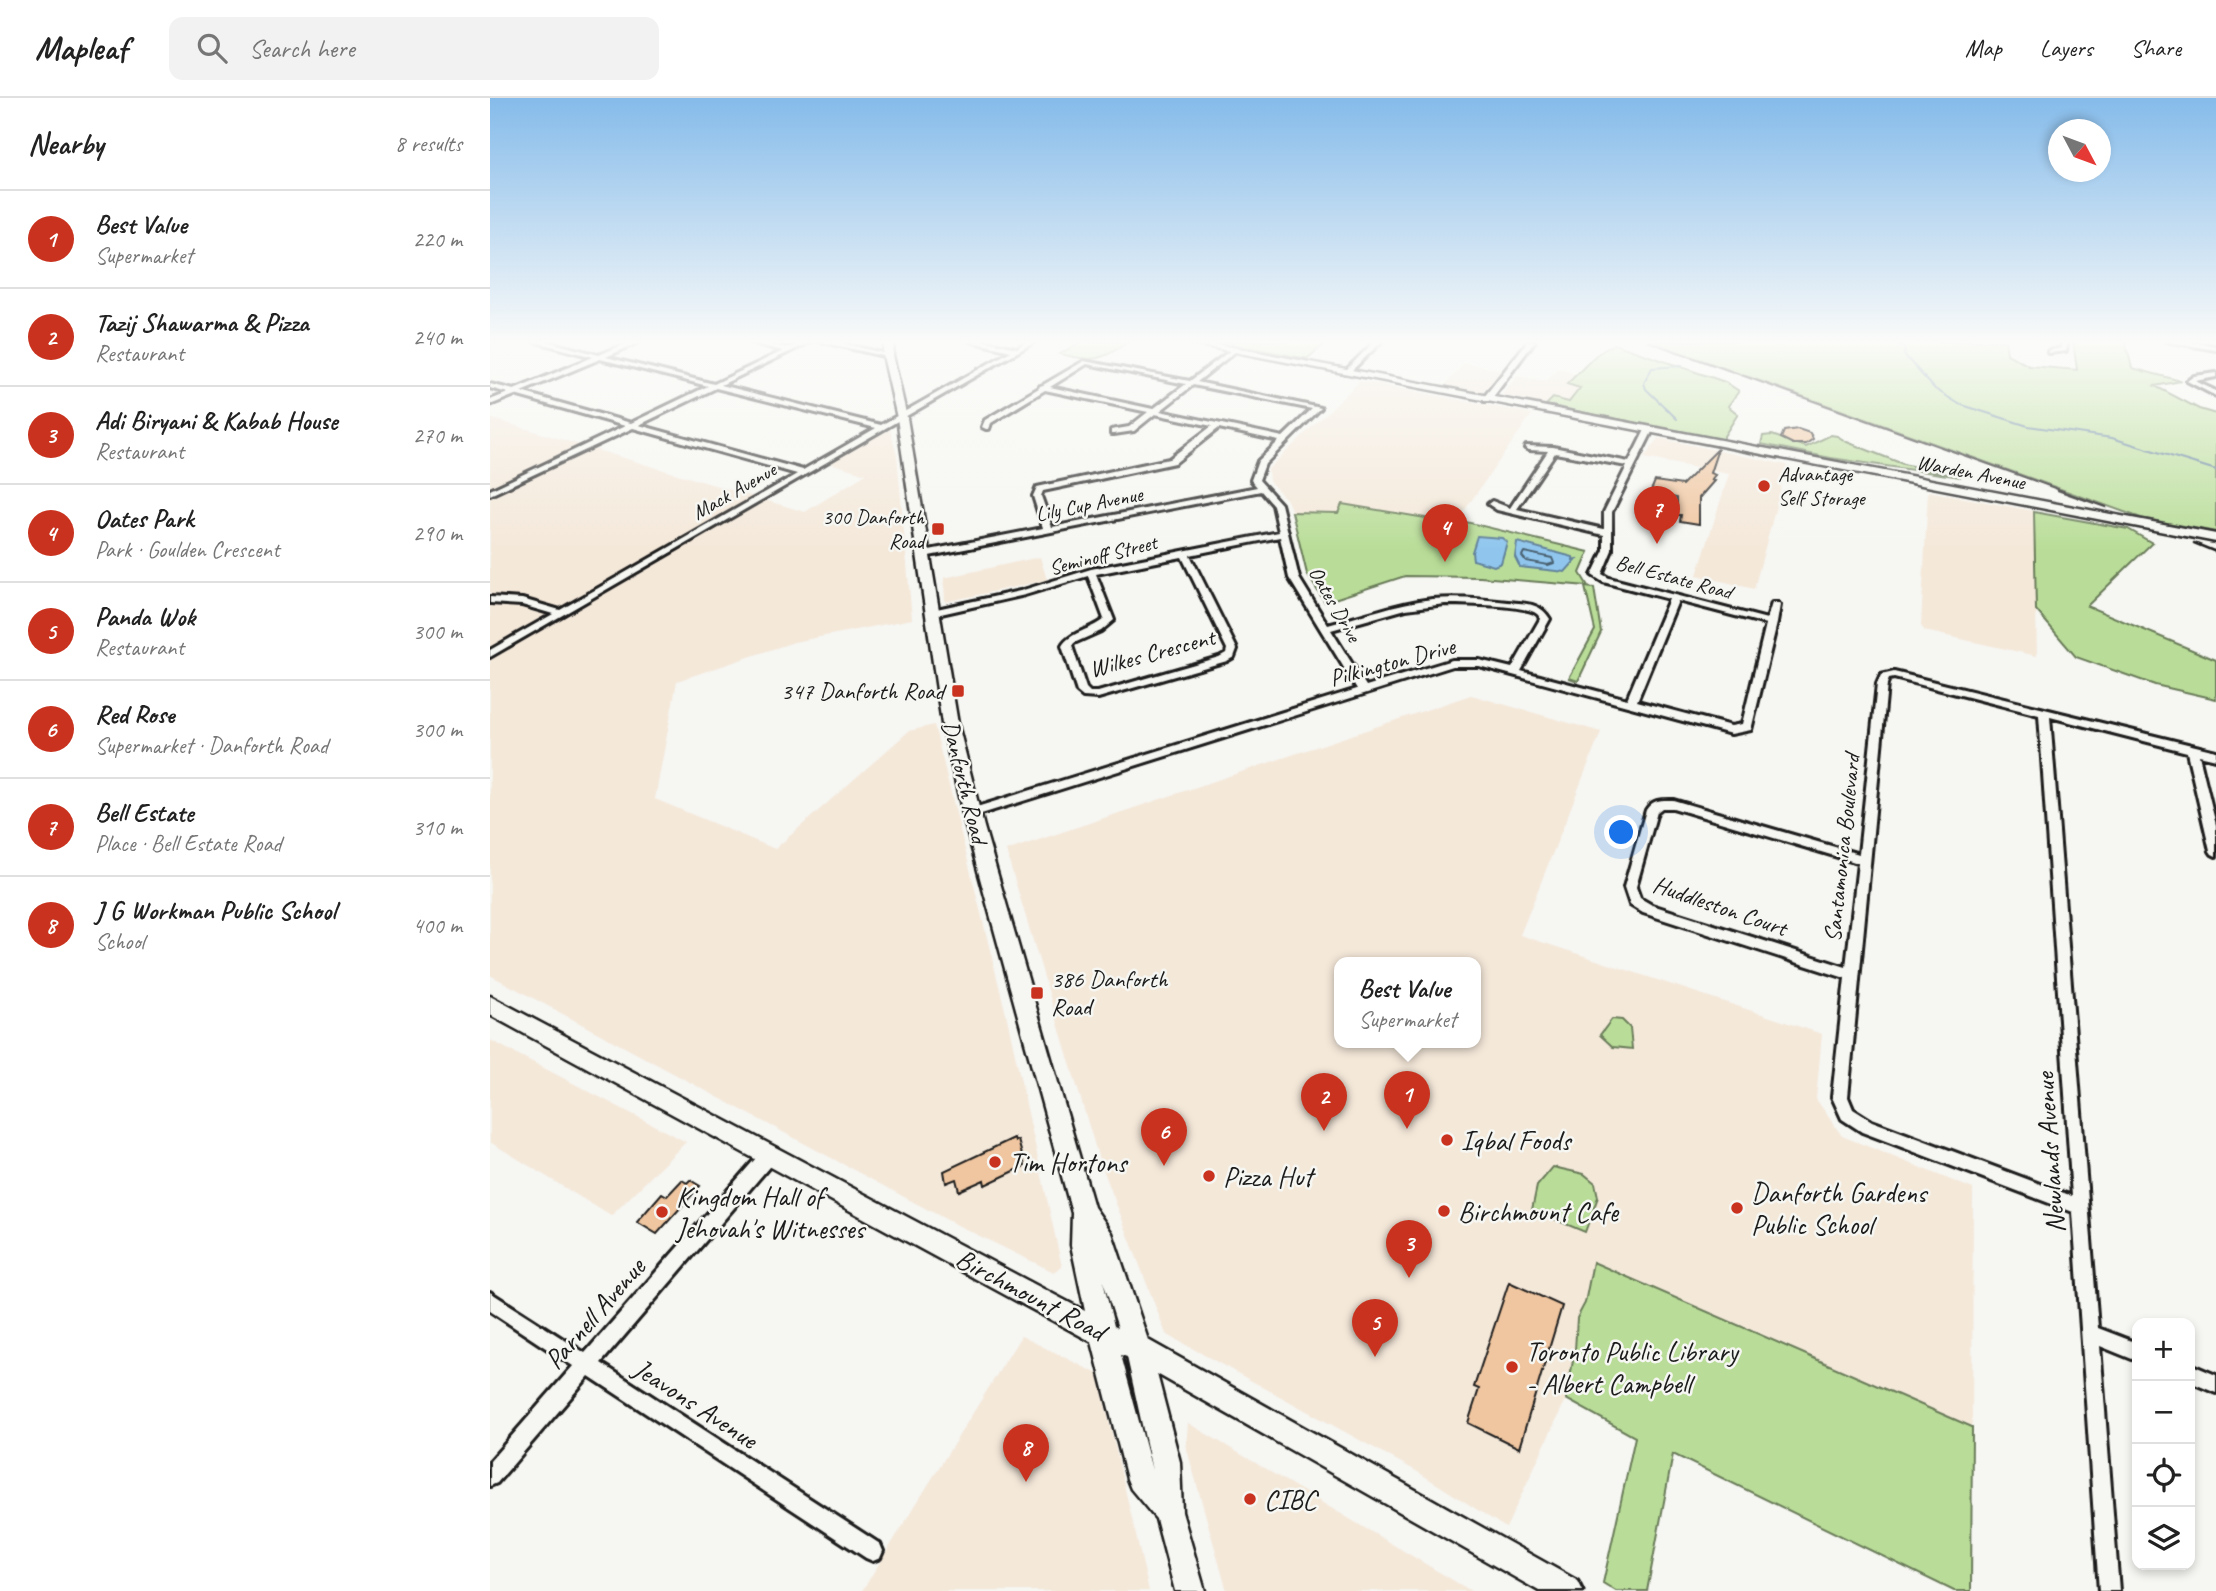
<!DOCTYPE html>
<html lang="en">
<head>
<meta charset="utf-8">
<style>
  :root { --surface:#fff; --page:#f2f2f2; --text:#222; --muted:#767676; --line:#e0e0e0; --accent:#c8321e }
  body { margin:0; font-family:Caveat,sans-serif; background:var(--page); color:var(--text) }
  .controls { position:absolute; right:21px; bottom:21px; display:grid; overflow:hidden; border-radius:14px; box-shadow:0 4px 10px #0003 }
  .controls button { width:63px; height:63px; display:grid; place-items:center; padding:0; border:0; border-bottom:2px solid var(--line); background:var(--surface); color:var(--text); font:35px sans-serif }
  .compass { position:absolute; left:1558px; top:21px; width:63px; height:63px; border-radius:50%; background:var(--surface); box-shadow:0 4px 10px #0003; rotate:131deg }
  .you { position:absolute; left:1132px; top:735px; width:24px; height:24px; margin:-18px; border:5px solid #fff; border-radius:50%; background:#1a73e8; box-shadow:0 0 0 10px #1a73e833 }
  .badge { display:grid; place-items:center; width:46px; height:46px; border-radius:50%; background:var(--accent); color:#fff; font-size:23px; font-weight:700 }
  .pin { position:absolute; translate:-50% -58px; filter:drop-shadow(0 2px 4px #0008) }
  .pin::after { content:''; position:absolute; top:37px; width:24px; height:21px; background:inherit; clip-path:polygon(0 0,100% 0,50% 100%) }
  .popup { position:absolute; left:844px; top:859px; width:147px; height:91px; box-sizing:border-box; display:grid; place-content:center; border-radius:14px; background:var(--surface); filter:drop-shadow(0 2px 5px #0005); font-size:23px; white-space:nowrap; color:var(--muted) }
  .popup b { font-size:26px; color:var(--text) }
  .popup::after { content:''; position:absolute; left:50%; top:100%; margin-left:-14px; border:14px solid transparent; border-top-color:var(--surface) }
  .list { margin:0; padding:0; list-style:none }
  h2 { display:flex; justify-content:space-between; align-items:center; height:91px; margin:0; padding:0 28px; font-size:30px }
  h2 small { font-size:23px; font-weight:400; color:var(--muted) }
  .list li { display:grid; grid-template-columns:46px 1fr auto; gap:21px; align-items:center; box-sizing:border-box; height:98px; padding:0 28px; border-top:2px solid var(--line) }
  .list b { display:block; font-size:26px; white-space:nowrap }
  .list p { margin:0; font-size:23px; white-space:nowrap; color:var(--muted) }
  .list em { font-size:23px; font-style:normal; color:var(--muted) }
  .icon { flex:none; width:38px; height:38px; fill:none; stroke:currentColor; stroke-width:2; stroke-linecap:round; stroke-linejoin:round }
  .map { position:relative; flex:none; width:1726px; height:1493px; overflow:hidden }
  header { display:flex; align-items:center; gap:42px; box-sizing:border-box; height:98px; padding:0 35px; background:var(--surface); border-bottom:2px solid var(--line) }
  header strong { font-size:33px }
  nav { display:flex; gap:38px; margin-inline-start:auto; font-size:24px }
  .search { width:490px; height:63px; background:var(--page); display:flex; align-items:center; gap:18px; box-sizing:border-box; padding:0 24px; border-radius:14px; color:var(--muted); font-size:26px }
  main { display:flex }
  aside { flex:1; background:var(--surface) }
  .map>svg:first-child { display:block }
</style>
</head>
<body>
<header>
<strong>Mapleaf</strong>
<div class="search"><svg class="icon" aria-label="search" viewBox="0 0 24 24"><circle cx="10" cy="10" r="6"/><path d="M15 15l6 6"/></svg>Search here</div>
<nav><a>Map</a><a>Layers</a><a>Share</a></nav>
</header>
<main>
<aside>
<h2>Nearby<small>8 results</small></h2>
<ul class="list">
<li><span class="badge">1</span><div><b>Best Value</b><p>Supermarket</p></div><em>220 m</em></li>
<li><span class="badge">2</span><div><b>Tazij Shawarma &amp; Pizza</b><p>Restaurant</p></div><em>240 m</em></li>
<li><span class="badge">3</span><div><b>Adi Biryani &amp; Kabab House</b><p>Restaurant</p></div><em>270 m</em></li>
<li><span class="badge">4</span><div><b>Oates Park</b><p>Park · Goulden Crescent</p></div><em>290 m</em></li>
<li><span class="badge">5</span><div><b>Panda Wok</b><p>Restaurant</p></div><em>300 m</em></li>
<li><span class="badge">6</span><div><b>Red Rose</b><p>Supermarket · Danforth Road</p></div><em>300 m</em></li>
<li><span class="badge">7</span><div><b>Bell Estate</b><p>Place · Bell Estate Road</p></div><em>310 m</em></li>
<li><span class="badge">8</span><div><b>J G Workman Public School</b><p>School</p></div><em>400 m</em></li>
</ul>
</aside>
<div class="map">
<svg width="1726" height="1493" viewBox="0 0 1726 1493">
  <rect width="100%" height="100%" fill="#f6f6f2"/>
  <filter id="ink" filterUnits="userSpaceOnUse"><feTurbulence type="fractalNoise" baseFrequency=".0143" numOctaves="2"/><feDisplacementMap in="SourceGraphic" scale="14" xChannelSelector="R" yChannelSelector="G"/><feConvolveMatrix kernelMatrix="1 2 1 2 8 2 1 2 1" color-interpolation-filters="sRGB"/></filter>
  <g filter="url(#ink)">
    <!-- built -->
    <path fill="#f4e8d9" fill-rule="evenodd" d="M974,265L1012,272L993,294L955,287Z
      M1069,271L1086,276L1078,286L1091,290L1079,304L1063,300L1056,307L1012,297L1027,278L1056,283Z
      M870,283L1042,316L965,426L852,406L848,415L802,414L797,402L779,383L778,371Z
      M0,320L315,414L376,376L340,365L400,331L407,358L422,521L304,544L187,583L165,701L285,751L419,633L444,627L517,920L572,1169L564,1174L459,1123L0,877Z
      M1168,340L1297,367L1264,491L1207,477L1239,376L1154,360Z
      M1438,393L1544,413L1547,558L1435,533L1431,528Z
      M550,459L557,482L455,504L454,480Z
      M981,597L1111,634L1030,837L1332,936L1326,1001L1352,1038L1483,1091L1482,1329L1103,1165L1076,1301L1016,1430L928,1374L676,1236L608,1058L516,753ZM849,865H985V945H849Z
      M0,942L196,1044L121,1118L0,1044Z
      M531,1238L608,1276L659,1493H372Z
      M698,1325L981,1493H737L696,1348Z"/>
    <!-- green -->
    <path fill="#b9dd98" stroke="#6a7c5a" stroke-width="2" d="M592,243H640C609,263 606,264 570,256Z
      M726,243H838L818,260H813Z
      M1159,243H1515L1517,256L1539,268L1587,272L1583,243H1635L1642,270L1691,283L1665,288L1709,311L1726,316V434L1651,420Z
      M1124,246L1235,284L1249,293L1238,308L1248,316L1234,338V342L1056,307L1063,300L1079,304L1090,290L1077,286L1106,257Z
      M1282,337L1316,349L1341,337L1347,338L1357,344L1413,366L1471,379L1341,360L1271,346L1273,338Z
      M852,406L965,425L968,422L1099,454L1090,475L1098,488L990,479L915,478L835,504L817,476L802,414L848,415Z
      M1544,414L1638,431L1662,445L1597,508L1726,562V601L1665,587L1586,559L1546,512Z
      M1095,489L1104,490L1111,534L1088,583L1079,580L1105,532Z
      M1122,921L1132,922L1140,930L1142,951L1123,949L1110,937Z
      M1063,1069L1094,1076L1105,1085L1108,1099L1095,1134L1042,1112L1047,1088Z
      M1103,1164L1482,1329L1481,1493H1464L1183,1356L1157,1493H1126L1113,1485L1145,1339L1076,1301L1085,1252L1087,1220L1095,1205Z"/>
    <!-- water -->
    <path fill="#90c6ee" stroke="#62829a" stroke-width="2" d="M987,438L1012,440L1017,444L1011,465L1004,468L983,462L982,454Z
      M1027,444L1083,459L1084,464L1075,474L1030,469L1025,459Z"/>
    <g fill="none" stroke-linecap="round" stroke-linejoin="round">
      <!-- shore -->
      <path stroke="#4a6070" stroke-width="2" d="M1034,454L1062,460L1064,465L1058,467L1036,463L1032,458Z"/>
      <!-- stream-far1 -->
      <path stroke="#62829a" stroke-width="2" d="M1405,243L1415,251L1414,257L1445,291L1469,306L1538,328L1622,340L1726,372
        M1187,321L1156,291L1154,285L1162,270L1192,268"/>
      <!-- stream -->
      <path stroke="#62829a" stroke-width="2.5" d="M1083,462L1088,461"/>
    </g>
    <!-- building -->
    <path fill="#f0c6a0" stroke="#1c1c1c" stroke-width="2" d="M1308,331L1320,335L1323,341L1316,346H1303L1291,340L1294,333Z
      M1228,351L1220,375L1225,377L1221,382L1224,383L1209,400V426L1190,423L1191,417H1187V400L1160,395L1165,383L1192,387Z
      M524,1040L525,1043L528,1042L535,1068L495,1087L494,1082L469,1093L466,1081L456,1085L454,1073Z
      M192,1082L197,1085L200,1082L210,1088L167,1136L147,1124L172,1095L177,1098Z
      M1019,1184L1072,1208L1029,1350L978,1325L989,1291L984,1289Z"/>
    <g fill="none" stroke-linecap="round" stroke-linejoin="round">
      <defs>
        <path id="minor" d="M43,243H55L109,257L142,243H151L116,259L224,286L293,253L256,243C268,243 292,251 301,249C309,247 313,243 322,243L231,287L391,327L521,253L480,243H495L527,250L538,243H546L0,559V552L63,516L32,507L0,505V499L32,501L70,512L307,376L143,330L0,397V392L135,328L25,297L0,307V302L18,295L0,290V286L24,292L103,259ZM110,261L218,288L141,325L31,294ZM226,290L386,330L313,372L149,327Z
          M328,243H342L401,257L398,259Z
          M885,243H892L859,275H855V273Z
          M1038,243H1045L1000,303H994V299Z
          M1572,243H1578L1576,253L1558,255V253L1571,250Z
          M1675,243H1694L1726,248V252Z
          M741,252L746,253L707,284L831,310L775,366L769,382L791,406L809,480L838,527C872,518 907,505 942,501C967,499 993,501 1018,504C1035,506 1050,504 1060,521L1031,573L1137,601L1179,501L1113,484L1102,477L1114,452V437L1007,412L998,406L1002,403L1020,410L1058,353L1039,352L1035,350L1036,348L1063,349L1139,364L1155,332L1162,330L1163,332L1122,414V452L1112,476L1119,480L1277,521L1282,505H1288L1290,507L1287,525L1261,632L1241,636L989,568H963L485,718H477L475,715L477,712L867,591L799,480L790,439L700,457L747,551L744,559L737,563L608,600L593,599L587,594L572,548C580,534 601,532 614,521L598,478L535,497L442,518L437,515L442,512L530,493L601,471L789,434L783,407L771,393L434,459L430,456L434,453L553,430L543,398L547,389L679,361L722,328L665,316L644,333L624,336H621V332L639,329L658,314L555,292L501,325L499,331H496L492,329L495,322L549,290L550,288L553,287L594,263L700,283ZM597,266L696,286L663,311L560,289ZM703,287L822,311L793,339L670,313ZM729,330L789,343L768,363L761,382L767,389L562,429L551,398L553,393L685,365ZM1065,355L1137,368L1114,414V431L1027,411ZM692,459L737,551L736,555L729,559L608,594H600L596,590L582,548L584,545L611,533L624,522L606,476ZM1188,503L1276,526L1252,626L1241,628L1147,603ZM955,506C970,506 1038,507 1047,516C1049,517 1049,519 1050,521L1022,570L989,562H962L876,588L841,532L916,511Z
          M1726,275V279L1705,283L1726,293V298L1697,283L1704,278Z
          M1404,574L1726,653V661L1709,657L1726,727V758L1722,756L1720,753L1697,654L1560,619L1608,1230L1647,1245V1263L1610,1248L1629,1493H1609L1583,1114L1372,1034L1352,1021L1342,999L1355,880L1153,815L1140,807L1134,789L1156,712C1163,701 1171,702 1183,702L1369,756L1387,586L1391,577ZM1404,580L1549,617L1582,1098L1382,1023L1363,1011L1358,999L1397,586L1399,581ZM1172,710H1183L1368,765L1356,869L1162,807L1150,800L1146,789L1167,714Z
          M279,1049L285,1052L287,1057L285,1062L111,1265L390,1446L393,1453L390,1460L383,1463L376,1460L99,1278L7,1385L0,1388V1363L83,1268L0,1213V1194L95,1255L273,1052Z
          M1700,1266L1726,1277V1295L1700,1284Z"/>
        <path id="secondary" d="M394,243H404L403,257L417,320L468,626L494,729L604,1109L622,1135L658,1242L1088,1483L1093,1493H1049L667,1276L690,1364L692,1414L715,1493H685L666,1421L641,1391L637,1381L602,1244L0,917V898L595,1213L581,1147L582,1115L476,729L452,626L407,320L393,257ZM613,1183L628,1230L624,1228ZM631,1257L637,1259L662,1372Z
          M688,243H709L1726,436V444Z"/>
      </defs>
      <!-- minor casing -->
      <use href="#minor" stroke="#1c1c1c" stroke-width="6"/>
      <!-- secondary casing -->
      <use href="#secondary" stroke="#1c1c1c" stroke-width="5"/>
      <!-- minor -->
      <use href="#minor" fill="#f6f6f2" fill-rule="evenodd"/>
      <!-- secondary -->
      <use href="#secondary" fill="#f6f6f2" fill-rule="evenodd"/>
      <!-- rail-far1 -->
      <path stroke="#1c1c1c" stroke-width="2" d="M1157,243L1573,393"/>
      <!-- rail -->
      <path stroke="#1c1c1c" stroke-width="2.5" d="M1568,392L1616,409
        M1704,445L1726,454"/>
    </g>
  </g>
  <!-- sky -->
  <linearGradient id="sky" x2="0" y2="1"><stop stop-color="#85bbea"/><stop offset="0.54" stop-color="#fbfbf9"/><stop offset="1" stop-color="#fbfbf9" stop-opacity="0"/></linearGradient>
  <rect width="1726" height="452" fill="url(#sky)"/>
  <!-- markers -->
  <g fill="#c8321e" stroke="#f6f6f2" stroke-width="2.5">
    <circle cx="1274" cy="388" r="7"/>
    <rect x="441" y="424" width="14" height="14" rx="3.5"/>
    <rect x="461" y="586" width="14" height="14" rx="3.5"/>
    <rect x="540" y="888" width="14" height="14" rx="3.5"/>
    <circle cx="957" cy="1042" r="7"/>
    <circle cx="505" cy="1064" r="7"/>
    <circle cx="719" cy="1078" r="7"/>
    <circle cx="1247" cy="1110" r="7"/>
    <circle cx="954" cy="1113" r="7"/>
    <circle cx="172" cy="1114" r="7"/>
    <circle cx="1022" cy="1269" r="7"/>
    <circle cx="760" cy="1401" r="7"/>
  </g>
  <g text-anchor="middle" stroke-width="5" stroke-linejoin="round" paint-order="stroke">
    <!-- far-street labels -->
    <g font-size="21" fill="#1c1c1c" stroke="#f6f6f2">
      <text transform="translate(1481 374) rotate(11)" y="7">Warden Avenue</text>
      <text transform="translate(244 393) rotate(-30)" y="7">Mack Avenue</text>
      <text transform="translate(599 406) rotate(-11)" y="7">Lily Cup Avenue</text>
      <text transform="translate(613 457) rotate(-14)" y="7">Seminoff Street</text>
      <text transform="translate(1184 479) rotate(15)" y="7">Bell Estate Road</text>
      <text transform="translate(845 506) rotate(60)" y="7">Oates Drive</text>
    </g>
    <!-- far-poi labels -->
    <g font-size="21" fill="#1c1c1c" stroke="#f6f6f2" text-anchor="start">
      <text x="1288" y="383">Advantage<tspan x="1288" dy="24">Self Storage</tspan></text>
      <text x="434" y="426" text-anchor="end">300 Danforth<tspan x="434" dy="24">Road</tspan></text>
    </g>
    <!-- street labels -->
    <g font-size="24" fill="#1c1c1c" stroke="#f6f6f2">
      <text transform="translate(662 555) rotate(-15)" y="8">Wilkes Crescent</text>
      <text transform="translate(902 564) rotate(-15)" y="8">Pilkington Drive</text>
      <text transform="translate(475 684) rotate(76)" y="8">Danforth Road</text>
      <text transform="translate(1352 750) rotate(-84)" y="8">Santamonica Boulevard</text>
      <text transform="translate(1230 808) rotate(19)" y="8">Huddleston Court</text>
    </g>
    <!-- poi labels -->
    <g font-size="24" fill="#1c1c1c" stroke="#f6f6f2" text-anchor="end">
      <text x="454" y="601">347 Danforth Road</text>
      <text x="561" y="889" text-anchor="start">386 Danforth<tspan x="561" dy="28">Road</tspan></text>
    </g>
    <!-- near-poi labels -->
    <g font-size="28" fill="#1c1c1c" stroke="#f6f6f2" text-anchor="start">
      <text x="971" y="1052">Iqbal Foods</text>
      <text x="519" y="1074">Tim Hortons</text>
      <text x="733" y="1088">Pizza Hut</text>
      <text x="1261" y="1104">Danforth Gardens<tspan x="1261" dy="32">Public School</tspan></text>
      <text x="186" y="1108">Kingdom Hall of<tspan x="186" dy="32">Jehovah's Witnesses</tspan></text>
      <text x="968" y="1123">Birchmount Cafe</text>
      <text x="1036" y="1263">Toronto Public Library<tspan x="1036" dy="32">- Albert Campbell</tspan></text>
      <text x="774" y="1411">CIBC</text>
    </g>
    <!-- near-street labels -->
    <g font-size="28" fill="#1c1c1c" stroke="#f6f6f2">
      <text transform="translate(1559 1055) rotate(-94)" y="10">Newlands Avenue</text>
      <text transform="translate(541 1196) rotate(28)" y="10">Birchmount Road</text>
      <text transform="translate(104 1215) rotate(-49)" y="10">Parnell Avenue</text>
      <text transform="translate(206 1305) rotate(33)" y="10">Jeavons Avenue</text>
    </g>
  </g>
</svg>
<div class="controls">
<button>+</button>
<button>−</button>
<button><svg class="icon" aria-label="locate" viewBox="0 0 24 24"><circle cx="12" cy="12" r="6"/><path d="M12 2v4M12 18v4M2 12h4M18 12h4"/></svg></button>
<button><svg class="icon" aria-label="layers" viewBox="0 0 24 24"><path d="M12 4l9 5-9 5-9-5zM3 14l9 5 9-5"/></svg></button>
</div>
<svg class="compass" viewBox="-18 -18 36 36"><path d="M0-13l5 13h-10z" fill="#e53935"/><path d="M0 13l5-13h-10z" fill="#767676"/></svg>
<div class="you"></div>
<div class="pin badge" style="left:917px;top:1031px">1</div>
<div class="popup"><b>Best Value</b>Supermarket</div>
<div class="pin badge" style="left:834px;top:1033px">2</div>
<div class="pin badge" style="left:919px;top:1180px">3</div>
<div class="pin badge" style="left:955px;top:464px">4</div>
<div class="pin badge" style="left:885px;top:1259px">5</div>
<div class="pin badge" style="left:674px;top:1068px">6</div>
<div class="pin badge" style="left:1167px;top:446px">7</div>
<div class="pin badge" style="left:536px;top:1384px">8</div>
</div>
</main>
</body>
</html>
